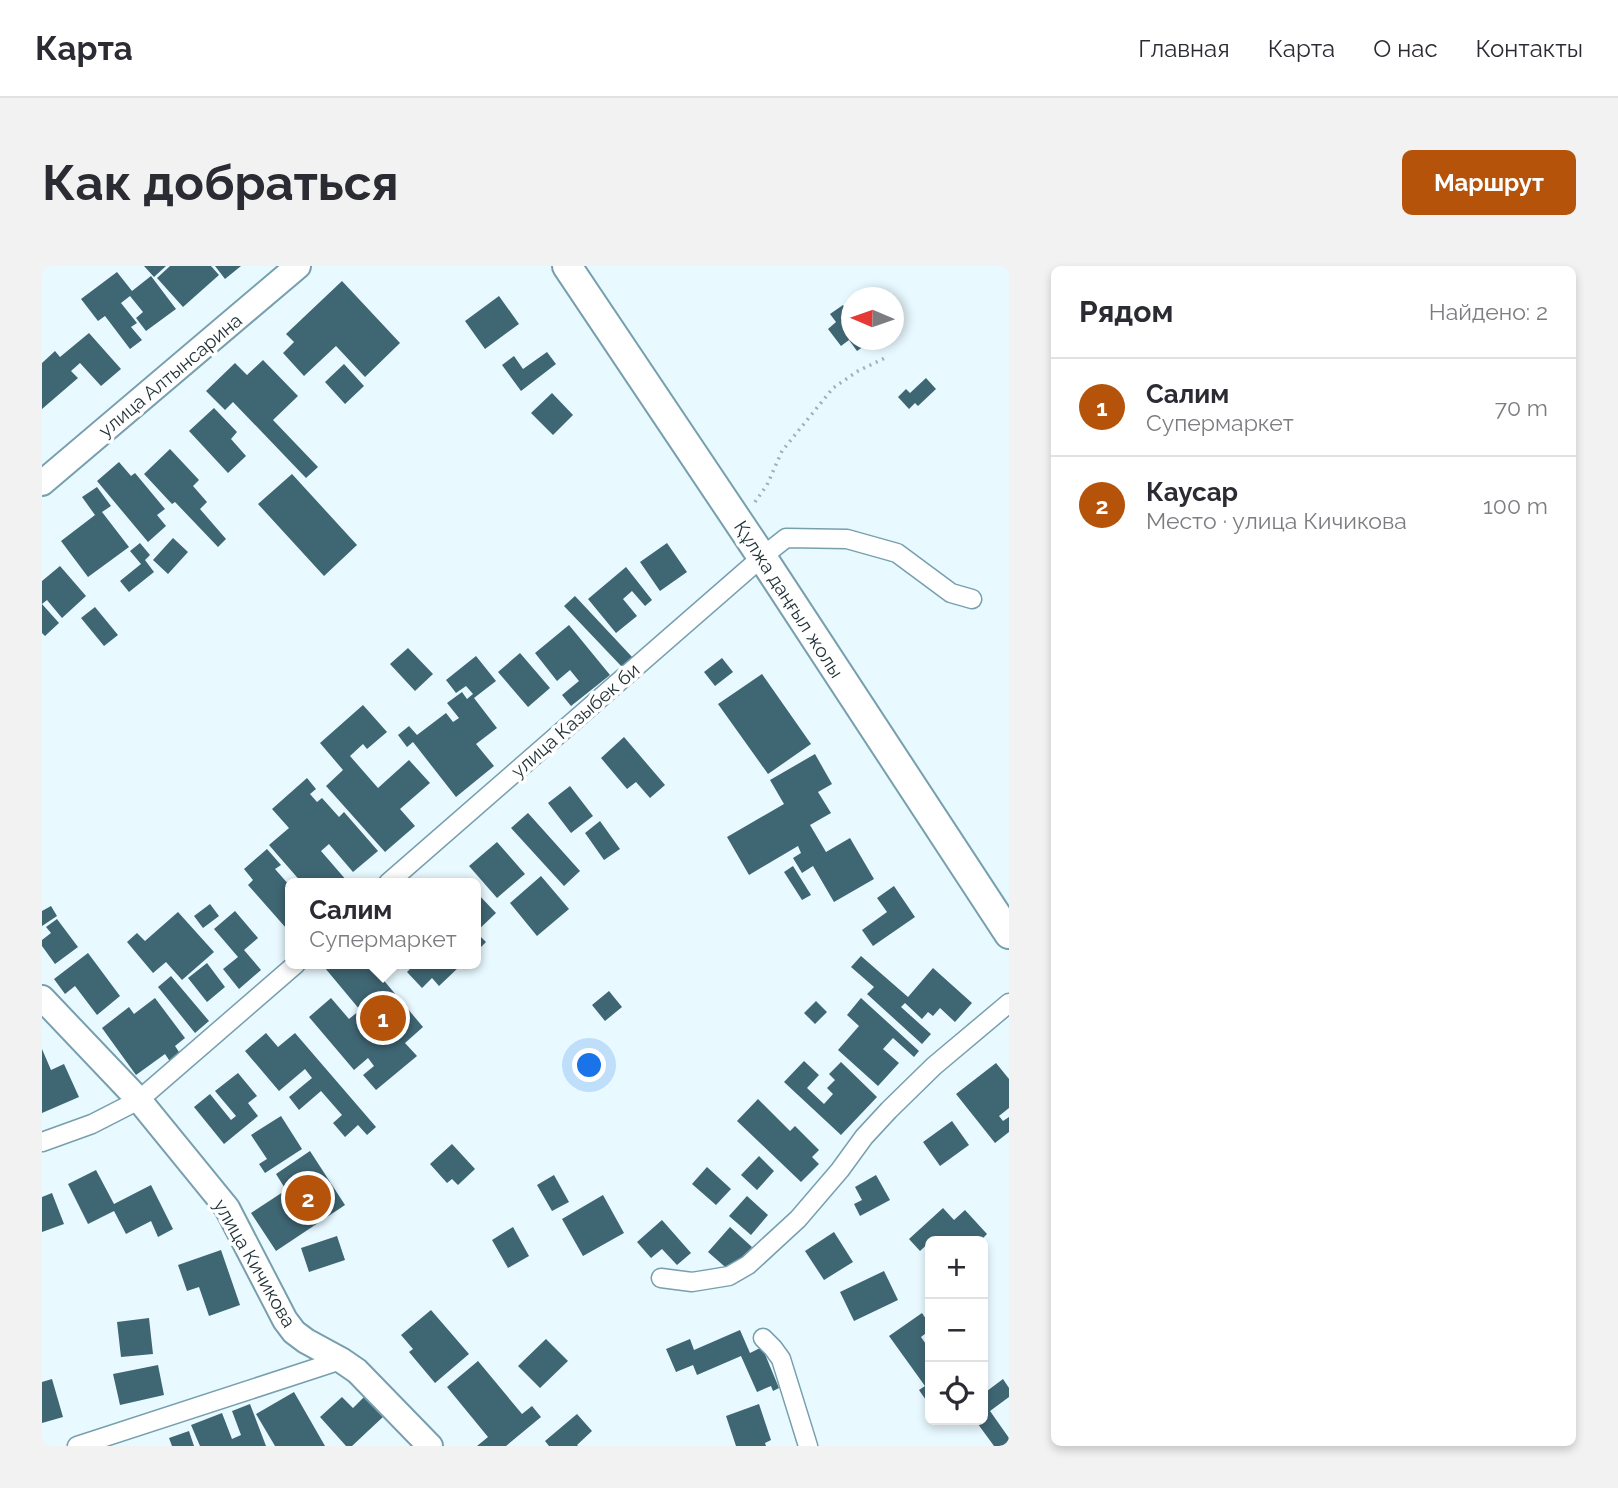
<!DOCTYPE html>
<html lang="ru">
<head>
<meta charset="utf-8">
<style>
  :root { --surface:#fff; --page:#f2f2f3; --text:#2b2b33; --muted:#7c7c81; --line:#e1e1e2; --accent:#b45309 }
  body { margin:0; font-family:Raleway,sans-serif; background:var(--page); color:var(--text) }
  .controls { position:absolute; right:21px; bottom:21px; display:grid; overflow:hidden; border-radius:10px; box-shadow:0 4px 10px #0003 }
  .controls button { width:63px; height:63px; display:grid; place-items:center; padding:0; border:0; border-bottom:2px solid var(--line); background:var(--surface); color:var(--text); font:35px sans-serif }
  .compass { position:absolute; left:799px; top:21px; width:63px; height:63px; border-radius:50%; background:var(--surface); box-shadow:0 4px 10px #0003; rotate:272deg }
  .you { position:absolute; left:548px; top:800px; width:24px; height:24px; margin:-18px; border:5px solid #fff; border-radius:50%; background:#1a73e8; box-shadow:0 0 0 10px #1a73e833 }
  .badge { display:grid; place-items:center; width:46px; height:46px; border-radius:50%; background:var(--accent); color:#fff; font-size:23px; font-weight:700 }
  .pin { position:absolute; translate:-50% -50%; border:4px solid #fff; box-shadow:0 2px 7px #0006 }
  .popup { position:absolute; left:243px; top:612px; width:196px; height:91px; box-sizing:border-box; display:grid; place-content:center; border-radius:10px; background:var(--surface); filter:drop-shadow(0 2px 5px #0005); font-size:23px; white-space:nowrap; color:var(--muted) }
  .popup b { font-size:26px; color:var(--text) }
  .popup::after { content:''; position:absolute; left:50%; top:100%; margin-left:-14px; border:14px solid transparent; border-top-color:var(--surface) }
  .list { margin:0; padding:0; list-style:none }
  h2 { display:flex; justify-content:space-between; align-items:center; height:91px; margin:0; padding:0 28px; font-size:30px }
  h2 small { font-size:23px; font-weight:400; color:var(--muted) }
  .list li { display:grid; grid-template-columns:46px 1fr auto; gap:21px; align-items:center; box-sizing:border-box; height:98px; padding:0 28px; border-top:2px solid var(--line) }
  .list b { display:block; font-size:26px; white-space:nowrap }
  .list p { margin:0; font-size:23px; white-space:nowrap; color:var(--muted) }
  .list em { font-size:23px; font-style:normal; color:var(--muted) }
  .icon { flex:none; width:38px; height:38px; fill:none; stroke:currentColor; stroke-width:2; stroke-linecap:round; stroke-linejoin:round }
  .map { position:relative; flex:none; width:967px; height:1180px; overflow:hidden; border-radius:10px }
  header { display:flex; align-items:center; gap:42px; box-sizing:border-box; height:98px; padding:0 35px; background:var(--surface); border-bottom:2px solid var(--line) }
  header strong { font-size:33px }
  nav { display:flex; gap:38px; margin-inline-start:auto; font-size:24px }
  .intro { display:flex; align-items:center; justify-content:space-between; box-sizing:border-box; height:168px; padding:0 42px }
  h1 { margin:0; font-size:49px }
  .button { padding:18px 32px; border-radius:10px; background:var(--accent); color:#fff; font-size:24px; font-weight:700 }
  main { display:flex; gap:42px; padding:0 42px }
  aside { flex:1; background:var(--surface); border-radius:10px; box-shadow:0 4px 10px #0003 }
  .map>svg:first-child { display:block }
</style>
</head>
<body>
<header>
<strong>Карта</strong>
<nav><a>Главная</a><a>Карта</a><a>О нас</a><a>Контакты</a></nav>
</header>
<div class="intro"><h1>Как добраться</h1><a class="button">Маршрут</a></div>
<main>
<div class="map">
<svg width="967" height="1180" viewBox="0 0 967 1180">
  <rect width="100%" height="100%" fill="#e8f9ff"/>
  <!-- building -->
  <path fill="#3f6673" d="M102,0H124L112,11Z
    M128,0H169L177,9L141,41L115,12Z
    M173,0H199L183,13Z
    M75,6L90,25L109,10L134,43L104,65L94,52L101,46L88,30L79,37L95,57L89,61L100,74L88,83L63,50L56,55L39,33Z
    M300,15L358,77L323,111L294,80L262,110L241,87L252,76L244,68Z
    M457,30L477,58L443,83L423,55Z
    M801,39L810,51V74H826L828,76L815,85L807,74L799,80L786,63L794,56L788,48Z
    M47,67L79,103L59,120L38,97L29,105L36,112L0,143V97L13,85L18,91Z
    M505,86L514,98L479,125L460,99L472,90L481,103Z
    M221,94L256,130L231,154L276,201L264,212L191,136L183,144L164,125L193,97L205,109Z
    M302,98L322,120L303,138L283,116Z
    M884,112L894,123L876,140L873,137L867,143L856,131L864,123L868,127Z
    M510,127L531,149L511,169L489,147Z
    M172,142L195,166L189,173L204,190L186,207L147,165Z
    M128,183L157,214L151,220L165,236L158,243L184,273L176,281L133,236L130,238L102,208Z
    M77,196L89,210L93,207L123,243L115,249L124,260L106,276L55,215Z
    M250,208L315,279L282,310L216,238Z
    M55,221L69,240L60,246L87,281L46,311L19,275L53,249L40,231Z
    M131,272L146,286L126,308L111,294Z
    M98,277L108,289L103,294L112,306L87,326L78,315L99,298L88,285Z
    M625,277L645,306L618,325L598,296Z
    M18,300L44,330L20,352L5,334L0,338L17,357L3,370L0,367V315Z
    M584,301L610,334L603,340L590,325L581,333L595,350L574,367L546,333Z
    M533,330L591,392L581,402L522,340Z
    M53,341L76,369L62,380L39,352Z
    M527,359L568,409L529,440L520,429L537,415L528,404L515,415L493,387Z
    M366,382L391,408L373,425L348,398Z
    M478,387L508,422L486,441L456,406Z
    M434,390L454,415L432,432L455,462L434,478L452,500L414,531L371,476L365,481L356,469L367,460L375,469L404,447L411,456L417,452L405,437L420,426L425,433L431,428L424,420L414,427L404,414Z
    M680,392L691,406L673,420L662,406Z
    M720,408L769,478L726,508L676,438Z
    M321,439L345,466L325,483L321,478L308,490L336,522L367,494L388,517L358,543L373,560L343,586L284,520L301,504L278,477Z
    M582,471L623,519L608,532L594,516L585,523L559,492Z
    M773,488L790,518L776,526L789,547L768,559L784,586L808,572L832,613L792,636L771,600L760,607L751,592L759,587L756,580L707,609L685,571L742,538L728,514Z
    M265,512L274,523L268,528L275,536L280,532L297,551L302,546L336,585L311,606L287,578L279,585L305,615L302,617H260L227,579L247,562L230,543Z
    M528,520L551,550L529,567L506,537Z
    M486,547L538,605L522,620L469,562Z
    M558,555L578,583L562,594L543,567Z
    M455,576L483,608L455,632L427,600Z
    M225,583L239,599L233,603L248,620V657L244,662L206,619L211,614L202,603Z
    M751,600L769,629L760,634L742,606Z
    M499,610L527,643L495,670L468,637Z
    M852,620L873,651L831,680L820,664L845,646L835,632Z
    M434,626L454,647L434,666L444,676L434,686Z
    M168,638L177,650L161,662L152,650Z
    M9,640L15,650L0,660V645Z
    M193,645L216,672L202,684L219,704L197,723L181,703L196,691L172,663Z
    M136,646L172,686L140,714L124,696L111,707L85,676L95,667L103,675Z
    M15,653L36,681L13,698L0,680V674L9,667L4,661Z
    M46,687L78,730L55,749L33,720L23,728L12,713Z
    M819,690L866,731L891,702L930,737L913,756L898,742L891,750L886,746L880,753L863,737L859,741L889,768L880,778L825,728L832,721L809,701Z
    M165,697L183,721L165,736L146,712Z
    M287,698H328L381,761L363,777L375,790L334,824L321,809L332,800L326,792L312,804L267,751L289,732L307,753L318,744L283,702Z
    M373,698H415L417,701L397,720L390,712L380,722L365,706Z
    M129,710L167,755L153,767L116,721Z
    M567,725L580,741L563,755L550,739Z
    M113,732L143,772L133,780L139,789L129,797L123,788L94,809L60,762L87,741L92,748Z
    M819,732L877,785L872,791L851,772L841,783L857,797L836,820L796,784L817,760L805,749Z
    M774,735L785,746L773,758L762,747Z
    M224,767L236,781L253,767L334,861L325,869L316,859L303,871L291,857L300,849L279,825L257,844L247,831L270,812L263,803L237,825L203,785Z
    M0,783L9,804L22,798L37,831L0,847Z
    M762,795L777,809L765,822L782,838L791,828L785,822L793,814L787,808L799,796L835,831L799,869L742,816Z
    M954,797L967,813V842L957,850L961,855L967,851V866L953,877L914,828Z
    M196,807L215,830L206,837L216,850L182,878L152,841L168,828L189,854L194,850L173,825Z
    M716,833L748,865L753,860L777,884L770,891L777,898L759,916L695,855Z
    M239,850L260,883L223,907L217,898L225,893L209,869Z
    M910,855L927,879L898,900L881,876Z
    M410,878L433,903L416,919L410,913L405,917L388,898Z
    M268,885L303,939L234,985L209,947L244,924L234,908Z
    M717,890L732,905L715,924L699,909Z
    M665,901L689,923L674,939L650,918Z
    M54,904L72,938L109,919L131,963L116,971L109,955L84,968L72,945L46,958L26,918Z
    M512,909L527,936L510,945L495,919Z
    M834,909L848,934L818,950L812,938L820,934L813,921Z
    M10,927L22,958L0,966V931Z
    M561,929L582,967L541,990L520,953Z
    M705,930L726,949L709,969L687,950Z
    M901,942L912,954L923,944L945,968L938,975H895L892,972L878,985L867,973Z
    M620,954L649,987L635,999L620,983L609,992L595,976Z
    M471,961L487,990L466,1002L450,974Z
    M688,961L710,981L689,1006L666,986Z
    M792,966L811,996L782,1014L763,985Z
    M295,970L303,994L267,1006L259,982Z
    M179,984L198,1039L167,1050L157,1021L145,1025L136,999Z
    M842,1005L856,1034L812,1055L798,1026Z
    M389,1044L427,1088L393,1117L367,1086L371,1083L359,1069Z
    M880,1047L888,1059V1064L879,1071L888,1084V1140L877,1124L883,1120L847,1070Z
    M107,1052L111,1088L79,1091L75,1056Z
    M698,1064L708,1087L720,1081L737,1122L731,1125L729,1120L715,1126L699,1090L655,1109L651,1099L634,1106L624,1083L648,1073L652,1084Z
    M504,1073L526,1095L498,1122L476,1100Z
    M436,1095L480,1148L490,1140L499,1151L464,1180H435L446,1171L405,1121Z
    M116,1099L122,1129L78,1139L71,1108Z
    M10,1113L21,1151L0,1157V1116Z
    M961,1113L967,1122V1131L948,1145L967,1172V1180H952L933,1154H941V1128Z
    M252,1126L283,1180H233L214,1148Z
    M323,1130L342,1150L310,1180H304L278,1151L300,1131L311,1142Z
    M208,1138L224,1180H158L149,1159L180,1147L190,1173L199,1169L190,1145Z
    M717,1138L729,1174L723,1177L724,1180H694L684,1150Z
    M535,1148L550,1165L535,1179L536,1180H507L503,1175Z
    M147,1165L152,1180H130L127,1172Z"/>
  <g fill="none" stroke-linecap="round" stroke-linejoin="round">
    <defs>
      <path id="street" d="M346,617L720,291L744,272L805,273L855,287L909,327L930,333
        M0,876L50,858L97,834L254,698
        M619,1012L650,1016L687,1010L706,999L756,953L798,904L822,871L847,844L892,800L967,737
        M721,1072L731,1082L739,1093L766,1180
        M35,1180L299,1094"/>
      <path id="secondary" d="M0,217L256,0
        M0,732L97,834L185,942L243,1054L252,1066L264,1075L299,1094L315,1105L388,1180"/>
      <path id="primary" d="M525,0L720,291L967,668"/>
    </defs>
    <!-- street casing -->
    <use href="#street" stroke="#779fae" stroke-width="21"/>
    <!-- secondary casing -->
    <use href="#secondary" stroke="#779fae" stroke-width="28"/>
    <!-- primary casing -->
    <use href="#primary" stroke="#779fae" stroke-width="32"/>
    <!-- path -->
    <path stroke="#9fb0b6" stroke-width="3.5" stroke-dasharray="2 5" stroke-linecap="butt" d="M713,236L725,219L740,185L791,122L816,105L843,92"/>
    <!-- street -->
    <use href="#street" stroke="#fff" stroke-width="18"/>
    <!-- secondary -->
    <use href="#secondary" stroke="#fff" stroke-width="24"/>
    <!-- primary -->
    <use href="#primary" stroke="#fff" stroke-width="28"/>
  </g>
  <g text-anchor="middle" stroke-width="7" stroke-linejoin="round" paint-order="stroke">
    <!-- street labels -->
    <g font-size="19" fill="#1e2f34" stroke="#fff">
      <text transform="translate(128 109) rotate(-40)" y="7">улица Алтынсарина</text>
      <text transform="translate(747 333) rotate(57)" y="7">Құлжа даңғыл жолы</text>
      <text transform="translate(533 454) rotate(-41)" y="7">улица Казыбек би</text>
      <text transform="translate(213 997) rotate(60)" y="7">улица Кичикова</text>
    </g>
  </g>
</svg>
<div class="controls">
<button>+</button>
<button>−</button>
<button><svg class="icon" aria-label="locate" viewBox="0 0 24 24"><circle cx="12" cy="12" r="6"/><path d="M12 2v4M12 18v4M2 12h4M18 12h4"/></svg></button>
</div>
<svg class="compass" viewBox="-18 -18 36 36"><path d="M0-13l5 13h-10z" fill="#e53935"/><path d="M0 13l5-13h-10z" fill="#7c7c81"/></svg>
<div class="you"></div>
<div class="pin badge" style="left:341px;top:752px">1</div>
<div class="popup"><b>Салим</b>Супермаркет</div>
<div class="pin badge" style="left:266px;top:932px">2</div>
</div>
<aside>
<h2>Рядом<small>Найдено: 2</small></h2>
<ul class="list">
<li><span class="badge">1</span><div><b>Салим</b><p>Супермаркет</p></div><em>70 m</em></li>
<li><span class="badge">2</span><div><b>Каусар</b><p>Место · улица Кичикова</p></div><em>100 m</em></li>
</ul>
</aside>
</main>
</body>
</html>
